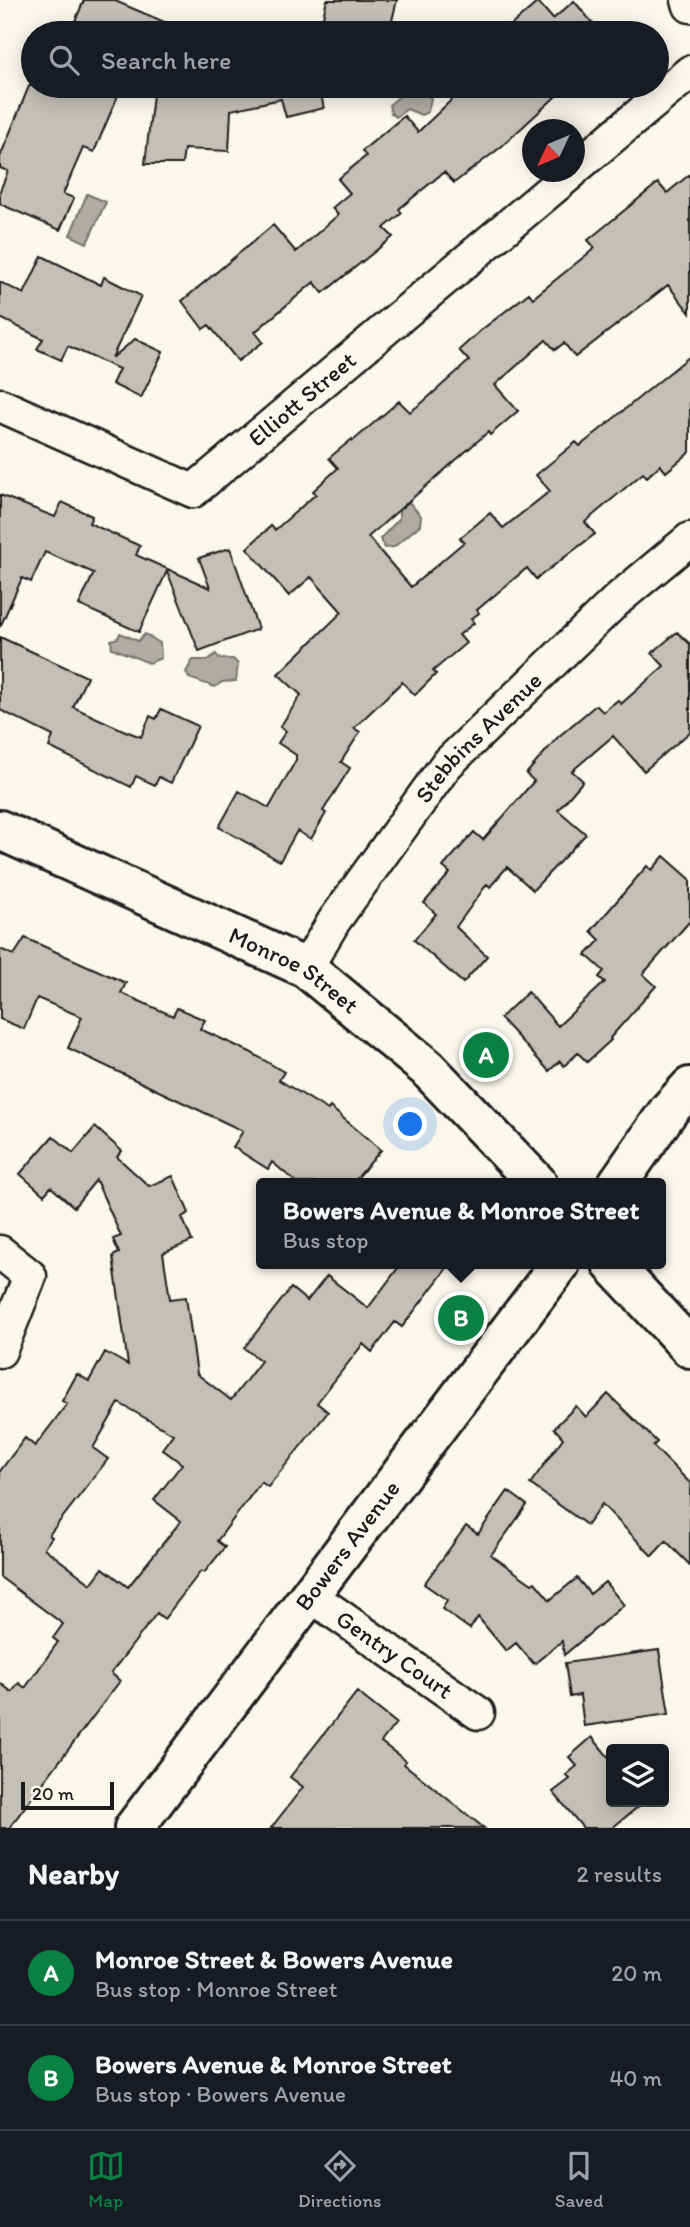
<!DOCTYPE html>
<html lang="en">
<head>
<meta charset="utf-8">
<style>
  :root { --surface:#171b24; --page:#242831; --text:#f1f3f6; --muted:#9ea1a6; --line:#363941; --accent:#0b8043 }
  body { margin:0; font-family:Itim,sans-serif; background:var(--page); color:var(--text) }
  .controls { position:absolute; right:21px; bottom:21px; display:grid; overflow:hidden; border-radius:7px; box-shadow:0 4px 18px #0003 }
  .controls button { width:63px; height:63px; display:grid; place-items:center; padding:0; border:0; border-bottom:2px solid var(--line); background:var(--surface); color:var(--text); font:35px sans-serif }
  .compass { position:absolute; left:522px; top:119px; width:63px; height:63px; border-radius:50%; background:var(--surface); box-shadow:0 4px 18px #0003; rotate:226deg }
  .scale { position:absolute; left:21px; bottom:18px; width:93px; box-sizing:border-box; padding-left:7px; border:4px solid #1c1c1c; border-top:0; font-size:19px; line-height:24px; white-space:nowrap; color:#1c1c1c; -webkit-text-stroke:5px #fbf7ec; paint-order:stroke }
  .you { position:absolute; left:411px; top:1125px; width:24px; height:24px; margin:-18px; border:5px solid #fff; border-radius:50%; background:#1a73e8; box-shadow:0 0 0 10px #1a73e833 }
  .badge { display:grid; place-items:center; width:46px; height:46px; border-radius:50%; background:var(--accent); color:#fff; font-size:23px; font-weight:700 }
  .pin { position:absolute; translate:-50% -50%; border:4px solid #fff; box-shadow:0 2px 7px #0006 }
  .popup { position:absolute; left:256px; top:1178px; width:410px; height:91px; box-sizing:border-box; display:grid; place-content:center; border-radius:7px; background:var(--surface); filter:drop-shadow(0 2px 5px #0005); font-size:23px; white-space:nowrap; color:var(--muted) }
  .popup b { font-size:26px; color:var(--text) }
  .popup::after { content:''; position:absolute; left:50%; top:100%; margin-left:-14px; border:14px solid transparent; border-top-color:var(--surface) }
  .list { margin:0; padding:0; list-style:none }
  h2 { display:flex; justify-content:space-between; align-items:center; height:91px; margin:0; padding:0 28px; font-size:30px }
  h2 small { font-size:23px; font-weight:400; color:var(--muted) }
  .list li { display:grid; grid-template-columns:46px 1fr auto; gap:21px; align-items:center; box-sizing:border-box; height:105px; padding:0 28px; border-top:2px solid var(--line) }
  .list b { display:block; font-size:26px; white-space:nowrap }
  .list p { margin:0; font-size:23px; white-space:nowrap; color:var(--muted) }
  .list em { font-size:23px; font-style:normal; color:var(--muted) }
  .icon { flex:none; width:38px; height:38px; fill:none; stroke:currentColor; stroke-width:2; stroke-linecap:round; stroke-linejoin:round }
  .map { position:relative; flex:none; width:690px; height:1828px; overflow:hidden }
  .search { position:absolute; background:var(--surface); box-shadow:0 4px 18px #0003; left:21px; right:21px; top:21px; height:77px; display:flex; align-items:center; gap:18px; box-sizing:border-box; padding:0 24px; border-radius:38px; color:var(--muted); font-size:26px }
  .sheet { height:301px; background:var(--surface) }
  nav { display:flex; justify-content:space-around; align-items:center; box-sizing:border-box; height:98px; border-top:2px solid var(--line); background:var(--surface); font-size:19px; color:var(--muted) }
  nav a { display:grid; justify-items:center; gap:4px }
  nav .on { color:var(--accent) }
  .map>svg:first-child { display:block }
</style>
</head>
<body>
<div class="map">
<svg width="690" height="1828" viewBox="0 0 690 1828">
  <rect width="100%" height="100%" fill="#fbf7ec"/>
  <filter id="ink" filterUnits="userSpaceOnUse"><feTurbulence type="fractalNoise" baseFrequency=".0143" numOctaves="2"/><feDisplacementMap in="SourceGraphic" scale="14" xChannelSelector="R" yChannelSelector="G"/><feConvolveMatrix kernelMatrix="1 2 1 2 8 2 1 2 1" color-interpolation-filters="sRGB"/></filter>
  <g filter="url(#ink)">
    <!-- water -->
    <path fill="#afaca5" stroke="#74726e" stroke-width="2" d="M422,92L431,98L428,112L421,115L407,109L396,117L391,113L389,105L402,94Z
      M87,194L106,202L87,243L70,235Z
      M409,502L421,516L420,525L394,547L385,548L380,539L399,519V510Z
      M120,633L138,641L145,634L160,643L161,658L149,663L112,648L111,640L118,638Z
      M216,654L220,659H233L238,664L236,681L222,682L215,687L189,678L186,672L193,660H208Z"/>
    <!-- building -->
    <path fill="#c3c0b8" stroke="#1c1c1c" stroke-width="2" fill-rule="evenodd" d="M84,0H113L190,33H70Z
      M327,0H397L389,33H324L326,26L321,25Z
      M574,1L601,33H502L538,2L553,19Z
      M29,86H122L94,152L83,148L63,194L74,198L60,230L0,204V191L8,171L0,168V157Z
      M154,86H319L324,108L286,117L281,99L231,110L229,151L184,149L182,164H145Z
      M466,86H567L501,147L454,183L444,172L399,209L402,213L384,228L393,237L323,293L314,282L255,332L263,342L238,361L209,325L203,329L182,301L273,225L296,252L338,215L332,208L350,193L338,179L366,156L362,151L404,116L418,132Z
      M690,174V313L668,285L575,357L564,343L555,350L546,340L495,385L518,411L490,435L488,432L368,537L411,587L464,542L460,538L490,513L503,528L550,491L536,475L576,442L580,446L690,356V452L666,472L660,465L647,477L643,473L585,522L595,534L536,579L527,568L477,610L479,613L471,619L474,623L459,635L466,643L433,671L436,674L415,695L402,682L354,728L360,732L341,762L350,768L323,811L326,813L311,839L297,831L280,861L219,827L239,791L269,808L296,760V755L278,743L286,731L280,727L301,695L278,674L342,612L311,577L289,596L247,548L271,526L275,530L316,494L313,491L338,468L329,458L352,439L353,441L399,401L410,412L423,402L469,361L459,350L480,331L529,293L533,298L595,248L588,240L658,183L667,193Z
      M42,256L101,285L104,277L141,296L112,358L135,339L163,352L141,398L112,384L119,369L68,346L61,360L37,349L43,339L0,318V282L24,294Z
      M0,495L55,517L62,502L92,516L89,523L140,546L136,555L210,588L199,558L230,548L258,629L199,651L167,571L139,632L79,605L94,573L45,552L31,582L22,578L0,627Z
      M677,632L690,644V732L644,771L613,736L572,771L583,781L558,810L586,834L533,890L507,867L490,887L487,884L456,927L487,956L463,983L414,940L436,914L424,903L450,873L443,867L474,832L483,840L534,781L526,774L558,737L596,705L603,712L618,700L621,704L664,666L652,653Z
      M0,637L87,677L73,707L123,730L141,737L150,716L156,719L161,709L198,726L171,783L159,777L155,785L136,776L131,787L49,747L53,736L0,710Z
      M664,856L690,879V921L643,974L656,986L610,1038L611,1040L587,1062L578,1053L564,1066L560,1061L549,1071L500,1018L528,992L558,1026L605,982L599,977L604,971L586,955L600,940L591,931L647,866L652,870Z
      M25,938L126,983L121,993L173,1016L177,1008L205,1020L200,1029L250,1052L284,1072L279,1080L328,1110L330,1107L381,1150L353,1183H297L272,1162L268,1169L233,1147L243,1131L68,1048L82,1017L37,998L24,1029L0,1019V949L14,955Z
      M95,1127L122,1151L117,1157L149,1186L173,1176L189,1213L182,1217L192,1241L163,1253L170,1299L186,1297L197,1374L231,1400L261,1361L244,1348L291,1288L307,1301L327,1276L368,1308L401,1264H450L402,1327L395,1322L372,1352L363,1344L317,1403L328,1412L268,1487L261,1482L217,1541L225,1547L204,1573L201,1571L164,1619L157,1613L111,1673L120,1681L9,1828H0V1683L12,1692L19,1683L25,1688L58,1642L53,1638L63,1624L0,1577V1471L25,1438L35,1446L67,1404L62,1401L77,1374L89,1381L105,1352L128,1365L113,1256L119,1253L113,1239L121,1236L96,1180L74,1207L51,1187L44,1195L20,1174L53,1136L73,1153ZM119,1403L173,1434L162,1449L182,1464L154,1500L181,1521L128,1587L103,1568L91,1584L44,1548L52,1537L49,1535L108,1459L93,1448Z
      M608,1394L657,1442L653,1446L690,1483V1565L666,1541L652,1556L602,1504L587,1525L530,1484L563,1438L554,1428L576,1406L586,1417Z
      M508,1491L527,1505L491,1555L532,1584L535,1582L550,1600L577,1578L590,1594L605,1582L624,1605L564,1655L562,1641L534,1664L516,1643L506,1651L478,1617L470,1629L442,1609L447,1600L424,1584L466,1526L478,1534Z
      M659,1650L669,1714L584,1726L580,1695L570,1697L565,1663Z
      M357,1692L396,1723L381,1742L406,1761L404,1764L484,1828H271L303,1787L290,1777Z
      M592,1737L611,1760V1802H644L612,1828H583L553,1792L570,1779L566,1775L577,1766L569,1757Z"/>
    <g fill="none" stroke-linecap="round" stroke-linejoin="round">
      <defs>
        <g id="street">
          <path d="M688,0L690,6"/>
          <path d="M574,169L690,72"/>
          <path id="s1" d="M0,405L193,491L572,172"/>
          <path id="s2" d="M306,968L334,921L446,765L618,599L690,539"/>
          <path d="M0,1252L30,1276L0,1351"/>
          <path id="s3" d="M311,1596L478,1713"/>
        </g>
        <g id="secondary">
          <path id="s4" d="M0,830L306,968L427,1068L537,1183"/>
          <path d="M618,1183L669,1110L690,1087"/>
          <path d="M612,1264L690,1348"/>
          <path id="s5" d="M134,1828L560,1264"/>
        </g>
      </defs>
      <!-- street casing -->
      <use href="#street" stroke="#1c1c1c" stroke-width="37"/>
      <!-- secondary casing -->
      <use href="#secondary" stroke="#1c1c1c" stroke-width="44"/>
      <!-- street -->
      <use href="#street" stroke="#fbf7ec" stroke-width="32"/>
      <!-- secondary -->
      <use href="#secondary" stroke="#fbf7ec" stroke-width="38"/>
    </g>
  </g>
  <g text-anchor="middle" stroke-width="5" stroke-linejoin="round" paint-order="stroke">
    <!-- street labels -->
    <g font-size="24" fill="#1c1c1c" stroke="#fbf7ec">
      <text dy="8" stroke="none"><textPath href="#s1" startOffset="354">Elliott Street</textPath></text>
      <text dy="8" stroke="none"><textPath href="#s2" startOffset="289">Stebbins Avenue</textPath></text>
      <text dy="8" stroke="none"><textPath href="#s4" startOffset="326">Monroe Street</textPath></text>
      <text dy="8" stroke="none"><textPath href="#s5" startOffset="354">Bowers Avenue</textPath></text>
      <text dy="8" stroke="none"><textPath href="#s3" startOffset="102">Gentry Court</textPath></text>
    </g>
  </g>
</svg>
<div class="controls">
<button><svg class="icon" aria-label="layers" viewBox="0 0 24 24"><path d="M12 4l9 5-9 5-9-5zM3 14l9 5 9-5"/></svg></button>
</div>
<svg class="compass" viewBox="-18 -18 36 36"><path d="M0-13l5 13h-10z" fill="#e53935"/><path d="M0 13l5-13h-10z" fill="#9ea1a6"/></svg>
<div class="scale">20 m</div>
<div class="you"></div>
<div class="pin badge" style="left:486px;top:1055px">A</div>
<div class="pin badge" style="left:461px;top:1318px">B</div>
<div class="popup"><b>Bowers Avenue &amp; Monroe Street</b>Bus stop</div>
<div class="search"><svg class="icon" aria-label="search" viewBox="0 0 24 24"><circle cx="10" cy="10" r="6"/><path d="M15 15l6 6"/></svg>Search here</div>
</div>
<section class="sheet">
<h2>Nearby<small>2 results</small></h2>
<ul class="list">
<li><span class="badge">A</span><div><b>Monroe Street &amp; Bowers Avenue</b><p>Bus stop · Monroe Street</p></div><em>20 m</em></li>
<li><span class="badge">B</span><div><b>Bowers Avenue &amp; Monroe Street</b><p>Bus stop · Bowers Avenue</p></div><em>40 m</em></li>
</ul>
</section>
<nav>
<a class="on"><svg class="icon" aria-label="map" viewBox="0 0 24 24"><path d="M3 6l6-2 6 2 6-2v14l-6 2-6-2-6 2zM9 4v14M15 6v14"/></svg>Map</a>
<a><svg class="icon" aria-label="directions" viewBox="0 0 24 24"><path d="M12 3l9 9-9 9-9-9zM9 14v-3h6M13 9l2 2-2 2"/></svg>Directions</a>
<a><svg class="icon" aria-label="saved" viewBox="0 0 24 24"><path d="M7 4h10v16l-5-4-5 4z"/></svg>Saved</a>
</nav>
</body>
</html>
